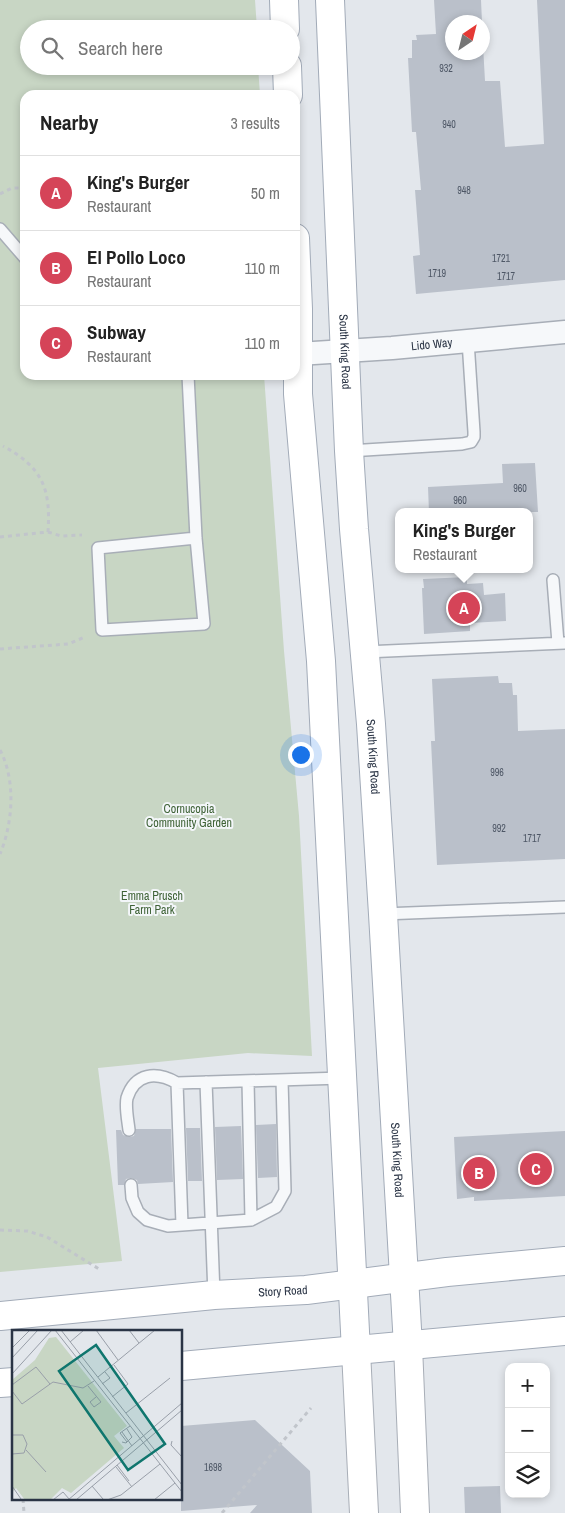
<!DOCTYPE html>
<html lang="en">
<head>
<meta charset="utf-8">
<style>
  :root { --surface:#fff; --page:#f2f2f2; --text:#222; --muted:#767676; --line:#e0e0e0; --accent:#d54458 }
  body { margin:0; font-family:"Archivo Narrow",sans-serif; background:var(--page); color:var(--text) }
  .controls { position:absolute; right:15px; bottom:15px; display:grid; overflow:hidden; border-radius:10px; box-shadow:0 2px 8px #0003 }
  .controls button { width:45px; height:45px; display:grid; place-items:center; padding:0; border:0; border-bottom:1px solid var(--line); background:var(--surface); color:var(--text); font:25px sans-serif }
  .compass { position:absolute; left:445px; top:15px; width:45px; height:45px; border-radius:50%; background:var(--surface); box-shadow:0 2px 8px #0003; rotate:35deg }
  .you { position:absolute; left:300px; top:754px; width:18px; height:18px; margin:-12px; border:4px solid #fff; border-radius:50%; background:#1a73e8; box-shadow:0 0 0 8px #1a73e833 }
  .badge { display:grid; place-items:center; width:32px; height:32px; border-radius:50%; background:var(--accent); color:#fff; font-size:16px; font-weight:700 }
  .pin { position:absolute; translate:-50% -50%; border:2px solid #fff; box-shadow:0 1px 5px #0006 }
  .popup { position:absolute; left:395px; top:508px; width:138px; height:65px; box-sizing:border-box; display:grid; place-content:center; border-radius:10px; background:var(--surface); filter:drop-shadow(0 1px 4px #0005); font-size:16px; white-space:nowrap; color:var(--muted) }
  .popup b { font-size:19px; color:var(--text) }
  .popup::after { content:''; position:absolute; left:50%; top:100%; margin-left:-10px; border:10px solid transparent; border-top-color:var(--surface) }
  .list { margin:0; padding:0; list-style:none }
  h2 { display:flex; justify-content:space-between; align-items:center; height:65px; margin:0; padding:0 20px; font-size:21px }
  h2 small { font-size:16px; font-weight:400; color:var(--muted) }
  .list li { display:grid; grid-template-columns:32px 1fr auto; gap:15px; align-items:center; box-sizing:border-box; height:75px; padding:0 20px; border-top:1px solid var(--line) }
  .list b { display:block; font-size:19px; white-space:nowrap }
  .list p { margin:0; font-size:16px; white-space:nowrap; color:var(--muted) }
  .list em { font-size:16px; font-style:normal; color:var(--muted) }
  .icon { flex:none; width:28px; height:28px; fill:none; stroke:currentColor; stroke-width:2; stroke-linecap:round; stroke-linejoin:round }
  .map { position:relative; flex:none; width:565px; height:1513px; overflow:hidden }
  .search { position:absolute; background:var(--surface); box-shadow:0 2px 8px #0003; left:20px; top:20px; width:280px; height:55px; display:flex; align-items:center; gap:12px; box-sizing:border-box; padding:0 18px; border-radius:28px; color:var(--muted); font-size:19px }
  .panel { position:absolute; background:var(--surface); box-shadow:0 2px 8px #0003; left:20px; top:90px; width:280px; height:290px; border-radius:15px }
  .map>svg:first-child { display:block }
</style>
</head>
<body>
<div class="map">
<svg width="565" height="1513" viewBox="0 0 565 1513">
  <rect width="100%" height="100%" fill="#e3e7ec"/>
  <!-- green -->
  <path fill="#c8d6c4" d="M0,0H255L257,29H29V66H258L260,95H25V375H264L284,651L299,816L312,1056L248,1053L98,1068L122,1261L0,1272Z"/>
  <!-- building -->
  <path fill="#bac0ca" d="M434,0H481L482,22H452V52H482V27L485,81H500L505,147L544,144L537,0H565V280L416,294L413,256L420,255L415,190H421L416,132H412L408,58H412V40H417L416,35L436,34Z
    M535,463L538,512H429L428,487L503,483L502,464Z
    M467,577V584L483,583L484,595L505,593L506,621L470,623V631L424,634L422,588H424L423,579Z
    M498,676L499,683H512L513,695H517L518,731L565,729V859L437,865L431,741H435L432,679Z
    M276,1124L277,1177L258,1178L256,1125Z
    M241,1126L243,1179L217,1180L215,1127Z
    M186,1128H200L202,1181H188Z
    M136,1129H171L173,1182L138,1184L137,1180L131,1178L126,1179L124,1185H118L116,1130H121L123,1135L129,1137L134,1136Z
    M565,1131V1196L474,1201V1197L457,1199L454,1137Z
    M255,1420L310,1471L312,1513H250L257,1505L181,1511V1426Z
    M500,1486L501,1513H465L464,1487Z"/>
  <g fill="none" stroke-linecap="round" stroke-linejoin="round">
    <defs>
      <path id="lane" d="M0,229L25,258
        M188,375L196,538L204,624L102,630L98,548L196,538
        M349,451L462,444L471,442L474,437V432L468,341
        M553,580L558,643
        M365,652L565,643
        M383,914L565,907
        M248,1081L251,1220
        M206,1082L214,1295
        M129,1130C128,1121 125,1107 127,1098C135,1073 156,1071 177,1083
        M131,1185L132,1198L138,1212L147,1220L168,1226L251,1220L276,1207L285,1191L282,1080
        M182,1225L177,1083L342,1078"/>
      <g id="street">
        <path id="s1" d="M298,354L392,348L565,332"/>
      </g>
      <path id="secondary" d="M408,1346L415,1513
        M356,1351L364,1513"/>
      <g id="primary">
        <path d="M284,0L285,29"/>
        <path id="s2" d="M330,0L349,451L354,529L371,724L383,914L408,1346"/>
        <path d="M287,66L288,95"/>
        <path d="M295,238L298,309V394L321,661L356,1351"/>
        <path id="s3" d="M0,1316L214,1295L306,1290L447,1272L565,1261"/>
        <path d="M181,1366L565,1331"/>
        <path d="M0,1383L14,1382"/>
      </g>
    </defs>
    <!-- lane casing -->
    <use href="#lane" stroke="#a8aeb7" stroke-width="14"/>
    <!-- street casing -->
    <use href="#street" stroke="#a8aeb7" stroke-width="25"/>
    <!-- secondary casing -->
    <use href="#secondary" stroke="#a8aeb7" stroke-width="30"/>
    <!-- primary casing -->
    <use href="#primary" stroke="#a2abb8" stroke-width="30"/>
    <!-- path -->
    <path stroke="#c1c5cb" stroke-width="3" stroke-dasharray="4 4" stroke-linecap="butt" d="M0,194L12,188H25
      M48,532L61,536L82,535
      M0,537L48,532C51,488 42,467 3,446
      M0,649L68,644L85,637
      M0,750C16,780 13,823 0,854
      M0,1230L27,1231L47,1237L99,1269
      M23,1499L24,1513
      M222,1513L311,1408"/>
    <!-- lane -->
    <use href="#lane" stroke="#f6f8fa" stroke-width="11"/>
    <!-- street -->
    <use href="#street" stroke="#f6f8fa" stroke-width="22"/>
    <!-- secondary -->
    <use href="#secondary" stroke="#fff" stroke-width="28"/>
    <!-- primary -->
    <use href="#primary" stroke="#fff" stroke-width="28"/>
  </g>
  <g text-anchor="middle" stroke-width="4" stroke-linejoin="round" paint-order="stroke">
    <!-- number labels -->
    <g font-size="10" fill="#4e5766">
      <text x="446" y="72">932</text>
      <text x="449" y="128">940</text>
      <text x="464" y="194">948</text>
      <text x="501" y="262">1721</text>
      <text x="437" y="277">1719</text>
      <text x="506" y="280">1717</text>
      <text x="520" y="492">960</text>
      <text x="460" y="504">960</text>
      <text x="497" y="776">996</text>
      <text x="499" y="832">992</text>
      <text x="532" y="842">1717</text>
      <text x="213" y="1471">1698</text>
    </g>
    <!-- street labels -->
    <g font-size="12" fill="#2a3445" stroke="#f3f6f9">
      <text dy="4" stroke="none"><textPath href="#s1" startOffset="134">Lido Way</textPath></text>
      <text dy="4" stroke="none"><textPath href="#s2" startOffset="352">South King Road</textPath></text>
      <text dy="4" stroke="none"><textPath href="#s2" startOffset="758">South King Road</textPath></text>
      <text dy="4" stroke="none"><textPath href="#s2" startOffset="1162">South King Road</textPath></text>
      <text dy="4" stroke="none"><textPath href="#s3" startOffset="284">Story Road</textPath></text>
    </g>
    <!-- park labels -->
    <g font-size="12" fill="#3e6236" stroke="#f3f6f9">
      <text x="189" y="813">Cornucopia<tspan x="189" dy="14">Community Garden</tspan></text>
      <text x="152" y="900">Emma Prusch<tspan x="152" dy="14">Farm Park</tspan></text>
    </g>
  </g>
  <!-- overview -->
  <g transform="translate(12 1330)">
    <rect width="170" height="170" fill="#e3e7ec"/>
    <path d="M44,7L115,96L102,106L112,118L59,163L50,158L38,170H13L4,158L0,162V50L23,30L37,8Z" fill="#c8d6c4"/>
    <path fill="none" stroke="#999fa9" stroke-width="1" d="M43,0L170,162M49,0L170,155M84,0L106,30M117,0L127,13M58,12L72,0M0,18L18,0M0,28L26,0M0,44L40,0M86,47L143,0M90,54L98,48L93,42M0,55L24,37L38,54M76,56L89,72L82,77L78,72L84,67M0,61L10,74L41,52L71,58L82,51M100,67L116,54L102,35M114,83L158,48M110,102L120,116M0,105H11L15,114L12,123L0,124M160,111L159,115L170,127M110,112L114,113L120,107L115,99M115,112L108,103L118,96M14,120L34,142M105,135L117,151M104,137L120,157M0,156L9,169M80,156L91,169M41,170L51,162L58,170M56,170L170,73M64,170L170,80M95,170L109,165L148,134M142,170L163,153"/>
    <path fill="#0f766e" fill-opacity="0.15" stroke="#0f766e" stroke-width="2.5" d="M84,15L153,114L116,140L47,41Z"/>
    <rect width="170" height="170" fill="none" stroke="#2a3445" stroke-width="2.5"/>
  </g>
</svg>
<div class="controls">
<button>+</button>
<button>−</button>
<button><svg class="icon" aria-label="layers" viewBox="0 0 24 24"><path d="M12 4l9 5-9 5-9-5zM3 14l9 5 9-5"/></svg></button>
</div>
<svg class="compass" viewBox="-18 -18 36 36"><path d="M0-13l5 13h-10z" fill="#e53935"/><path d="M0 13l5-13h-10z" fill="#767676"/></svg>
<div class="you"></div>
<div class="pin badge" style="left:464px;top:608px">A</div>
<div class="popup"><b>King's Burger</b>Restaurant</div>
<div class="pin badge" style="left:479px;top:1173px">B</div>
<div class="pin badge" style="left:536px;top:1169px">C</div>
<div class="search"><svg class="icon" aria-label="search" viewBox="0 0 24 24"><circle cx="10" cy="10" r="6"/><path d="M15 15l6 6"/></svg>Search here</div>
<section class="panel">
<h2>Nearby<small>3 results</small></h2>
<ul class="list">
<li><span class="badge">A</span><div><b>King's Burger</b><p>Restaurant</p></div><em>50 m</em></li>
<li><span class="badge">B</span><div><b>El Pollo Loco</b><p>Restaurant</p></div><em>110 m</em></li>
<li><span class="badge">C</span><div><b>Subway</b><p>Restaurant</p></div><em>110 m</em></li>
</ul>
</section>
</div>
</body>
</html>
